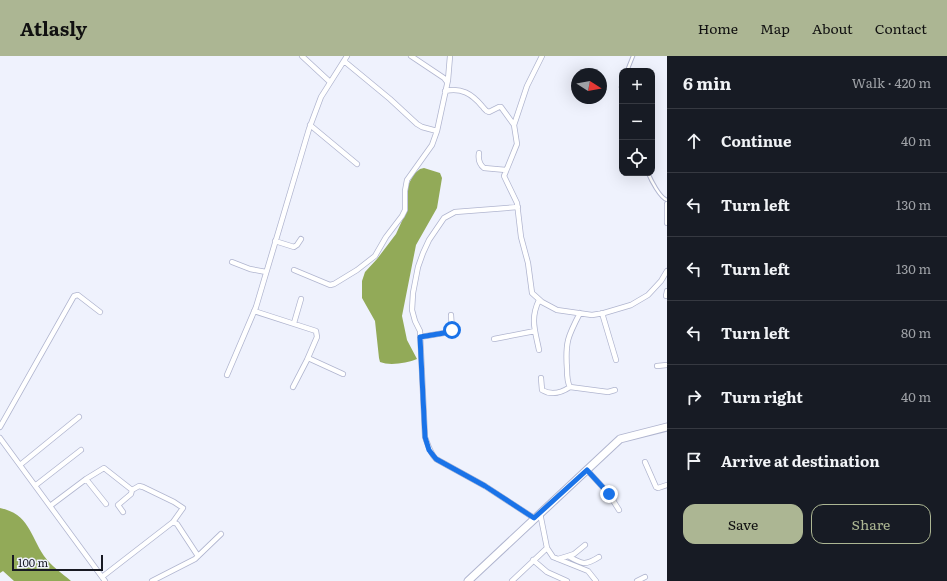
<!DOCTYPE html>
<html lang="en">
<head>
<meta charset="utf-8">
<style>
  :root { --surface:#171b24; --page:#20242c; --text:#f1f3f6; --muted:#9ea1a6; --line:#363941; --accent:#acb693 }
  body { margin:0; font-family:Literata,serif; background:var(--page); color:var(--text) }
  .controls { position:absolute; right:12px; top:12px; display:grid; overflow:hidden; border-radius:8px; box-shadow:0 4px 16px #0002 }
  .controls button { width:36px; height:36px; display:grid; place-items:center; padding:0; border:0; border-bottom:1px solid var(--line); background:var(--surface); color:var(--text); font:20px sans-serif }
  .compass { position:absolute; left:571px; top:12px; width:36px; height:36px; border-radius:50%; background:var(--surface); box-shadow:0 4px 16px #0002; rotate:101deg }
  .scale { position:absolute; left:12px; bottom:10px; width:91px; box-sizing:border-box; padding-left:4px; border:2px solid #181a23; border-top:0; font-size:11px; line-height:14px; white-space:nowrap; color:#181a23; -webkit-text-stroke:3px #eff2fd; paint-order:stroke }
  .stop { position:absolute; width:12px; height:12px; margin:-9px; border:3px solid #1a73e8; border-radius:50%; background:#fff }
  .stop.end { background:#1a73e8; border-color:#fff; box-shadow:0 1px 4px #0008 }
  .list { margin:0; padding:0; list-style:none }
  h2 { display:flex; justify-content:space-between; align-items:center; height:52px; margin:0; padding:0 16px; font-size:17px }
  h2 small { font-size:13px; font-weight:400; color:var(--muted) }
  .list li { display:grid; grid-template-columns:26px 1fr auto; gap:12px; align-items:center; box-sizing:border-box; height:64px; padding:0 16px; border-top:1px solid var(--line) }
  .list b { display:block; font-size:15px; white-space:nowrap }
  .list em { font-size:13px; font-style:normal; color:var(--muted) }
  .actions { display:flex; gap:8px; padding:12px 16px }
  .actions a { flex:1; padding:9px 0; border:1px solid var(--accent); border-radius:12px; text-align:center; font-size:14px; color:var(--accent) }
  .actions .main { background:var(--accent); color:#111 }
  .icon { flex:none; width:22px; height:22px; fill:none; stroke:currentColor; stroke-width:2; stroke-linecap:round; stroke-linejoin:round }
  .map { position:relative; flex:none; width:667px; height:525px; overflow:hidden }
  header { display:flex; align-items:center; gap:24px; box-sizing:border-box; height:56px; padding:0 20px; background:var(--accent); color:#111 }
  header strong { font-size:19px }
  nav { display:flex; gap:22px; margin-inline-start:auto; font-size:14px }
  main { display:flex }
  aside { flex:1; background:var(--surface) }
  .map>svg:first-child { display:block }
</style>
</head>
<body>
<header>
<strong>Atlasly</strong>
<nav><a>Home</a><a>Map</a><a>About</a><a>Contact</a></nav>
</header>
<main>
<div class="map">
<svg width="667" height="525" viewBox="0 0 667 525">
  <rect width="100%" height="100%" fill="#eff2fd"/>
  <!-- water -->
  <path fill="#92aa58" d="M424,112L440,117L442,122L437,152L416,189L402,260L407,284L417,303C407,307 390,310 380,306L379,302L375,265L362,242V225L365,216L377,203L396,178L406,156L407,131L414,118L420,113Z
    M0,452C29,458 30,479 44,500C51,510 62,517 71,525H14L3,515L0,517Z"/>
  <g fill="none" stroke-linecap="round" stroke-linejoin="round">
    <defs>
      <path id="lane" d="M627,15L633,0
        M621,31L622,28
        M648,117C651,124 660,142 667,144"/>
      <path id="street" d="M302,0L330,26
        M411,0L444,22L447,26
        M542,0L527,30L514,69L517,88L504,120L517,147L521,181L528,207L532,237L542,246L557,254L592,259L604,257L631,249L648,239L661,225L667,215
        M344,5L390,43L417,68L422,71L437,75
        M445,35C461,31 472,38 482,50C485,53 485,55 489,56L499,51H501L514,69
        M310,69L357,108
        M479,97C478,103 479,108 484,112L506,114
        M667,148V167
        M518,151L455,156L444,162L429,184L423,197L418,211L413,237L412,254L415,265L420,275L425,381C428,389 430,397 436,403L485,430L534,462
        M275,185L294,191L297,189L301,183
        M232,206L250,213L266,216
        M294,214L330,229L334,228L357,214L375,200L386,181L402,160L405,154V135L407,124L432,89L437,75L448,24L450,0
        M666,240L667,235
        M539,244C530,263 535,274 539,294
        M254,255L316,275L317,281L307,304L293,331
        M580,257C568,280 565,286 567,313C567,319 567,326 570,331L608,336L615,334
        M602,257L616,304
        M294,267L301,243
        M420,281L450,276L452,274L451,259
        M494,283L535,275
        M308,302L343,318
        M657,310L667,309
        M227,319L256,251L309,73L321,41L347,0
        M541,322L542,334C552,340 561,337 570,331
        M0,371L74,240L78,239L100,256
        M0,382L105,525
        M645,406L656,431L658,432L667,429
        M20,409L79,361
        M587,414L609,438L619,454
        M86,423L104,412L132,434L131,438L118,449L123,456
        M36,429L81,394
        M50,450L86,423L106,448
        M540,457L547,492L553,501L588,515L596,525
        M173,466L177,468L198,500
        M568,500L574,498L585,489
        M558,503L568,500C582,508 585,510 599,501
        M533,504L547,516L567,525
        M102,521L173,466L183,452L174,446L143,431L139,430L132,434
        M152,525L195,503L221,478
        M512,525L547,492
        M637,525L645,521"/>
      <path id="secondary" d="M468,525L620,383L667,371"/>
    </defs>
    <!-- lane casing -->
    <use href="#lane" stroke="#b0b5cf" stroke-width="4.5"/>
    <!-- street casing -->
    <use href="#street" stroke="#b0b5cf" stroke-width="6"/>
    <!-- secondary casing -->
    <use href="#secondary" stroke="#b0b5cf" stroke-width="9"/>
    <!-- lane -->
    <use href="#lane" stroke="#fff" stroke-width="2.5"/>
    <!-- street -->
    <use href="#street" stroke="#fff" stroke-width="4.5"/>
    <!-- secondary -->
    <use href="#secondary" stroke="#fff" stroke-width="7"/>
  </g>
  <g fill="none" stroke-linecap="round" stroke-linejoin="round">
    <!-- route -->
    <path stroke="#1a73e8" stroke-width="5" d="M452,274L450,276L420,281L425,381L429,394L436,403L485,430L534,462L587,414L609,438"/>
  </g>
</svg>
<div class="controls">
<button>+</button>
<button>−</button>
<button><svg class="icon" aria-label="locate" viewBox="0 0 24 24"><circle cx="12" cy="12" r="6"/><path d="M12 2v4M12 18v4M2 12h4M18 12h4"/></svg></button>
</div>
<svg class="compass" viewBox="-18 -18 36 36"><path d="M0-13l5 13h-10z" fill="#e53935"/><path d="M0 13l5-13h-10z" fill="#9ea1a6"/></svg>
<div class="scale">100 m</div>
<div class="stop" style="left:452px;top:274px"></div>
<div class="stop end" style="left:609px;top:438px"></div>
</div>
<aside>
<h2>6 min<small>Walk · 420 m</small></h2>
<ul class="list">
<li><svg class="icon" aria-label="ahead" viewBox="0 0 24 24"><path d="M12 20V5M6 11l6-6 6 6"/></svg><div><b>Continue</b></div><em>40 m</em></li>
<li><svg class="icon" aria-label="left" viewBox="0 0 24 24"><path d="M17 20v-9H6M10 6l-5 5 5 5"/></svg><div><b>Turn left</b></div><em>130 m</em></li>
<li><svg class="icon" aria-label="left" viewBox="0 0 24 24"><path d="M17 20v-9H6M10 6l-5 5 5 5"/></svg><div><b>Turn left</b></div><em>130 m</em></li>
<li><svg class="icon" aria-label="left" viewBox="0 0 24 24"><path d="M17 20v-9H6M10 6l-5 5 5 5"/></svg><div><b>Turn left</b></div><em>80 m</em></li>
<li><svg class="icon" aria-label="right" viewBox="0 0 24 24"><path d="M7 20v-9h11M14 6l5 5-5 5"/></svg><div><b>Turn right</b></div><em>40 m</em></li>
<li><svg class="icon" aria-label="arrive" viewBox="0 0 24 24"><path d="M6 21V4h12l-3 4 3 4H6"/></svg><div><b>Arrive at destination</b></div></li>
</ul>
<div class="actions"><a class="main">Save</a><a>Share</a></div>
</aside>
</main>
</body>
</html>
